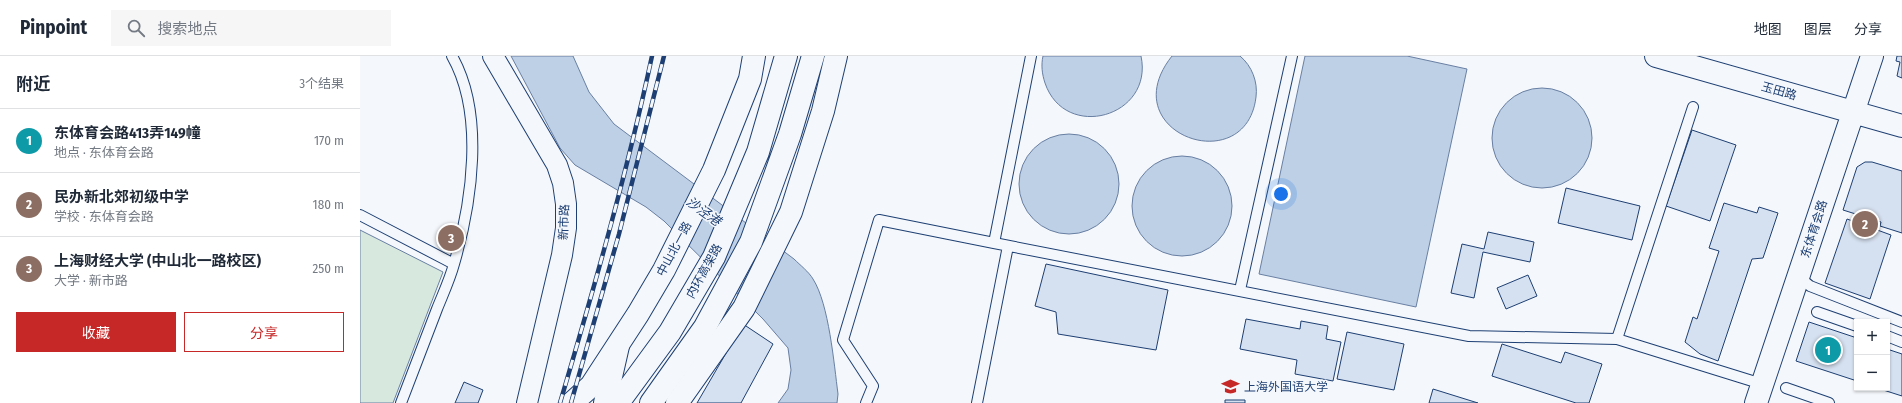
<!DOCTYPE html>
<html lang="zh">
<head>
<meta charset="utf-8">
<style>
  :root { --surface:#fff; --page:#f6f6f7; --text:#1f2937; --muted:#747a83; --line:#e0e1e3; --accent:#c62828 }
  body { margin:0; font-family:"Fira Sans Condensed","Noto Sans SC",sans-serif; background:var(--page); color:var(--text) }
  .controls { position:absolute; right:12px; bottom:12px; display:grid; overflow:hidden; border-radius:0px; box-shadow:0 1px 3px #0004 }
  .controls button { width:36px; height:36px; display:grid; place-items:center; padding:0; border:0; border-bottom:1px solid var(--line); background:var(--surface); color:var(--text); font:20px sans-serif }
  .you { position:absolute; left:921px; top:138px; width:14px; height:14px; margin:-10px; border:3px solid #fff; border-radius:50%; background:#1a73e8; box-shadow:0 0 0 6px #1a73e833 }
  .badge { display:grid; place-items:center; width:26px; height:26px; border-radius:50%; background:var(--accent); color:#fff; font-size:13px; font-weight:700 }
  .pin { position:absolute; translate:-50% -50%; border:2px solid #fff; box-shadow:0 1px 4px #0006 }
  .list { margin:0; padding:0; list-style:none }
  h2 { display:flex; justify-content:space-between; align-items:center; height:52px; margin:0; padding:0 16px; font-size:17px }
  h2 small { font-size:13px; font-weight:400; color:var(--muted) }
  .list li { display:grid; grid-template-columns:26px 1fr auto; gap:12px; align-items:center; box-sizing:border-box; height:64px; padding:0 16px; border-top:1px solid var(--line) }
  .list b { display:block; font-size:15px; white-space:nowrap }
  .list p { margin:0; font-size:13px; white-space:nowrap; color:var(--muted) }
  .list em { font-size:13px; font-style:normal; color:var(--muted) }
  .actions { display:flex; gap:8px; padding:12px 16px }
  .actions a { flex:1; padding:9px 0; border:1px solid var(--accent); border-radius:0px; text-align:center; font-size:14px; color:var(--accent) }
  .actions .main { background:var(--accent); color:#fff }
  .icon { flex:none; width:22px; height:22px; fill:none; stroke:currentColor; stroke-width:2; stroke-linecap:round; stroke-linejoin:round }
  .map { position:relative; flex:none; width:1542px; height:347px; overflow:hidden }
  header { display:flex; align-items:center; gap:24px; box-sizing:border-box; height:56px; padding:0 20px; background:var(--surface); border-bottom:1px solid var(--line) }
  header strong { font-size:19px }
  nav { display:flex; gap:22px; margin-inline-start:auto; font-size:14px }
  .search { width:280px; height:36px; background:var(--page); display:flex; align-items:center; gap:10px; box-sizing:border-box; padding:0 14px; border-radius:0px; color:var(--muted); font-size:15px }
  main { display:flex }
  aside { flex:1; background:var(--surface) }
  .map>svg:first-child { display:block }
</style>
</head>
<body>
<header>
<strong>Pinpoint</strong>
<div class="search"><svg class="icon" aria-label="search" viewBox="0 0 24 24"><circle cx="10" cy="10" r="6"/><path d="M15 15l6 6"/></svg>搜索地点</div>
<nav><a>地图</a><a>图层</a><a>分享</a></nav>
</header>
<main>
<aside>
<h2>附近<small>3个结果</small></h2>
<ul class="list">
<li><span class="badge" style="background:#0f9aa8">1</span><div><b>东体育会路413弄149幢</b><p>地点 · 东体育会路</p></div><em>170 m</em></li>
<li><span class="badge" style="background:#8d6e63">2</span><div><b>民办新北郊初级中学</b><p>学校 · 东体育会路</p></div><em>180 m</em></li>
<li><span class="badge" style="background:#8d6e63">3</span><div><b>上海财经大学 (中山北一路校区)</b><p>大学 · 新市路</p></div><em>250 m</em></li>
</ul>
<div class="actions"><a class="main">收藏</a><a>分享</a></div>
</aside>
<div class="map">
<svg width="1542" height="347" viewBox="0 0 1542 347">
  <rect width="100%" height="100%" fill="#f4f7fb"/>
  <!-- green -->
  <path fill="#d7e8df" stroke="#687fa3" d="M0,174L83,216L33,347H0Z"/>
  <!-- water -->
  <path fill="#bed0e5" stroke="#687fa3" d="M151,0H213L229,36L254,68L434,203C440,209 449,216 453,223C469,248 474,308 478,338L477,347H418L428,333L431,314L428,292L403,263L304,165L286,151L215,109L200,92Z
    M683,0H781C794,61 705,86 685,27C682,18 681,9 683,0Z
    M812,0H880C892,10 898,26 896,41C886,125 751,77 812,0Z
    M945,0H1047L1107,13L1056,251L899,218Z
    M1132 82a50 50 0 1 1 100 0a50 50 0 1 1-100 0Z
    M659 128a50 50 0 1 1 100 0a50 50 0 1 1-100 0Z
    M772 150a50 50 0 1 1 100 0a50 50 0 1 1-100 0Z"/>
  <!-- building -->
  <path fill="#d5e0f0" stroke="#1d3f73" d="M1537,0H1542V22L1537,20L1540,6L1536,5Z
    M1332,74L1376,89L1350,165L1306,150Z
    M1505,106H1512L1542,115V177L1520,170L1521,166L1483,154L1497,111Z
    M1206,132L1280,150L1272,184L1198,167Z
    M1364,147L1397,157L1399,151L1418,157L1403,202L1392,203L1358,305L1340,298L1325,286L1333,261L1337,263L1359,195L1349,192Z
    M1487,163L1531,179L1510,243L1465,227Z
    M1128,176L1174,186L1170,206L1123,196L1114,242L1091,237L1102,188L1124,193Z
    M686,208L808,234L796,294L698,278L696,256L675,250Z
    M1168,219L1177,240L1146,253L1137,232Z
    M886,263L940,273L941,265L968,270L966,283L981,286L973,325L935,318L937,304L880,293Z
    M1449,266L1497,282V325L1436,305Z
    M383,268L413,288L381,347H337Z
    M987,276L1044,288L1034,334L977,323Z
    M1142,288L1201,307L1205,296L1242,308L1229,347H1216L1132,320Z
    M1527,293L1542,298V340L1517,332H1527Z
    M104,326L123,334L118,347H95Z
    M1073,333L1118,347H1069Z
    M865,344H885V347H865Z"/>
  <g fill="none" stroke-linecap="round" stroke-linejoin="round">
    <defs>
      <path id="service" d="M671,0L634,187L1109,280L1257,283
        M1333,51L1257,283L1402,328
        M0,159L94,208
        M1439,221L1450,230L1542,266
        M880,234L932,0
        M1457,256L1497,270
        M1527,280L1542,286
        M1426,332L1469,347
        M41,347C53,316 65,284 77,253C83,238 90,223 94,208C112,146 125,58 92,0
        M506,347L513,330L483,284L519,164L634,187
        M617,347L648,190"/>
      <path id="minor" d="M133,0L197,109L203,127L206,148V172L202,199L167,347"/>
      <path id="tertiary" d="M1296,0L1542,70
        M1396,347L1512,0"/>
      <path id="secondary" d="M245,347L258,290"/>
      <path id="primary" d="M212,347L231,330L278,258L304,214L354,114L390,23L394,0
        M317,347L384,252L431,156L463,55L476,0"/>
      <path id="trunk" d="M258,347L310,276L354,201L398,96L426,0
        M291,347L345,271L391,186L430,78L453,0"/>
    </defs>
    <!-- service casing -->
    <use href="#service" stroke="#1d3f73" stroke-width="12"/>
    <!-- minor casing -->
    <use href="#minor" stroke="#1d3f73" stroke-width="22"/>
    <!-- tertiary casing -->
    <use href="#tertiary" stroke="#1d3f73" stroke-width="24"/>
    <!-- secondary casing -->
    <use href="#secondary" stroke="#1d3f73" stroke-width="24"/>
    <!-- primary casing -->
    <use href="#primary" stroke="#1d3f73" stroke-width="24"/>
    <!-- trunk casing -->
    <use href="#trunk" stroke="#1d3f73" stroke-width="24"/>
    <!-- service -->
    <use href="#service" stroke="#f4f7fb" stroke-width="10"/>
    <!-- minor -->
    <use href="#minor" stroke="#f4f7fb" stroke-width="20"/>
    <!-- tertiary -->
    <use href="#tertiary" stroke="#f4f7fb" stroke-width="22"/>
    <!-- secondary -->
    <use href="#secondary" stroke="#f4f7fb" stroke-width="22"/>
    <!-- primary -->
    <use href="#primary" stroke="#f4f7fb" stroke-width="22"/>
    <!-- trunk -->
    <use href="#trunk" stroke="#f4f7fb" stroke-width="22"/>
    <defs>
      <path id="rail" d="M200,347C234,232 267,117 292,0
        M211,347L259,178L304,0"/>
    </defs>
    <!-- rail casing -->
    <use href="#rail" stroke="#1d3f73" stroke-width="4.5"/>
    <!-- rail -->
    <use href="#rail" stroke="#f4f7fb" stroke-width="3" stroke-dasharray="9" stroke-linecap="butt"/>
  </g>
  <!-- icons -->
  <defs>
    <symbol id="university-bare" viewBox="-9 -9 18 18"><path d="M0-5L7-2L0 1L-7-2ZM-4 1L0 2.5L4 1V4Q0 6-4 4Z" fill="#c62828" stroke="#f4f7fb" stroke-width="2.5" paint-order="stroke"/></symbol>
  </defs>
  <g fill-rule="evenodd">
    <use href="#university-bare" x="858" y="318" width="25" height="25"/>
  </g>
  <g text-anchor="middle" stroke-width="3" stroke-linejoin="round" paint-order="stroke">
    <!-- street labels -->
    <g font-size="12" fill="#1d3f73" stroke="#f4f7fb">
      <text transform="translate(1419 35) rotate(16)" y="4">玉田路</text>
      <text transform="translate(204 166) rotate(-88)" y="4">新市路</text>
      <text transform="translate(1454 173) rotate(-72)" y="4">东体育会路</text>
      <text transform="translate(314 193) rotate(-62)" y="4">中山北一路</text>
      <text transform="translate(344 215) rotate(-61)" y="4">内环高架路</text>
    </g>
    <!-- poi labels -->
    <g font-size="12" fill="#1d3f73" stroke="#f4f7fb" text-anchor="start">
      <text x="884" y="335">上海外国语大学</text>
    </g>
    <!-- water labels -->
    <g font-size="13" font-style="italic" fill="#1d3f73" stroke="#f4f7fb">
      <text transform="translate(344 155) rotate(36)" y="5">沙泾港</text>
    </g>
  </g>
</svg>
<div class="controls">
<button>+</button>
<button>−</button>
</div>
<div class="you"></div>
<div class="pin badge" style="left:1468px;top:294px;background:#0f9aa8">1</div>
<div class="pin badge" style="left:1505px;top:168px;background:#8d6e63">2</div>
<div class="pin badge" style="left:91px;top:182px;background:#8d6e63">3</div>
</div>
</main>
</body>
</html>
